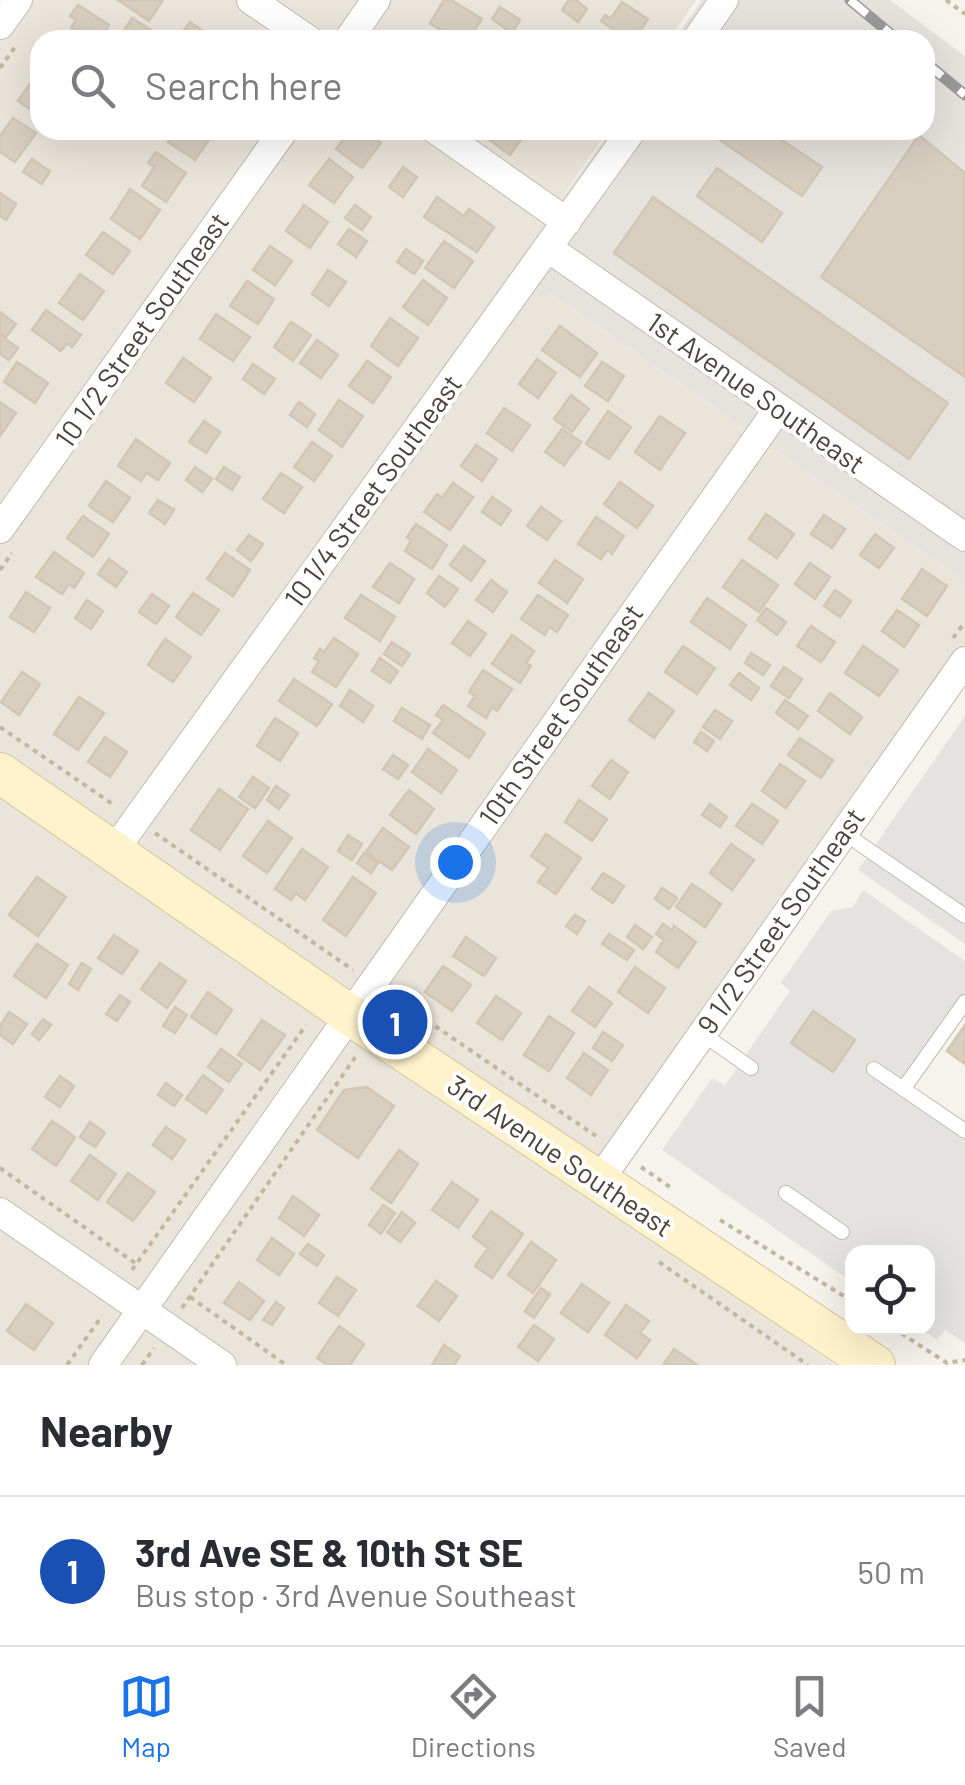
<!DOCTYPE html>
<html lang="en">
<head>
<meta charset="utf-8">
<style>
  :root { --surface:#fff; --page:#f2f2f3; --text:#2b2b33; --muted:#7c7c81; --line:#e1e1e2; --accent:#1a73e8 }
  body { margin:0; font-family:Barlow,sans-serif; background:var(--page); color:var(--text) }
  .controls { position:absolute; right:30px; bottom:30px; display:grid; overflow:hidden; border-radius:20px; box-shadow:0 10px 40px #0002 }
  .controls button { width:90px; height:90px; display:grid; place-items:center; padding:0; border:0; border-bottom:2px solid var(--line); background:var(--surface); color:var(--text); font:50px sans-serif }
  .you { position:absolute; left:455px; top:862px; width:35px; height:35px; margin:-25px; border:8px solid #fff; border-radius:50%; background:#1a73e8; box-shadow:0 0 0 15px #1a73e833 }
  .badge { display:grid; place-items:center; width:65px; height:65px; border-radius:50%; background:var(--accent); color:#fff; font-size:32px; font-weight:700 }
  .pin { position:absolute; translate:-50% -50%; border:5px solid #fff; box-shadow:0 2px 10px #0006 }
  .list { margin:0; padding:0; list-style:none }
  h2 { display:flex; justify-content:space-between; align-items:center; height:130px; margin:0; padding:0 40px; font-size:42px }
  h2 small { font-size:32px; font-weight:400; color:var(--muted) }
  .list li { display:grid; grid-template-columns:65px 1fr auto; gap:30px; align-items:center; box-sizing:border-box; height:150px; padding:0 40px; border-top:2px solid var(--line) }
  .list b { display:block; font-size:38px; white-space:nowrap }
  .list p { margin:0; font-size:32px; white-space:nowrap; color:var(--muted) }
  .list em { font-size:32px; font-style:normal; color:var(--muted) }
  .icon { flex:none; width:55px; height:55px; fill:none; stroke:currentColor; stroke-width:2; stroke-linecap:round; stroke-linejoin:round }
  .map { position:relative; flex:none; width:965px; height:1365px; overflow:hidden }
  .search { position:absolute; background:var(--surface); box-shadow:0 10px 40px #0002; left:30px; right:30px; top:30px; height:110px; display:flex; align-items:center; gap:25px; box-sizing:border-box; padding:0 35px; border-radius:30px; color:var(--muted); font-size:38px }
  .sheet { height:280px; background:var(--surface) }
  nav { display:flex; justify-content:space-around; align-items:center; box-sizing:border-box; height:140px; border-top:2px solid var(--line); background:var(--surface); font-size:28px; color:var(--muted) }
  nav a { display:grid; justify-items:center; gap:5px }
  nav .on { color:var(--accent) }
  .map>svg:first-child { display:block }
</style>
</head>
<body>
<div class="map">
<svg width="965" height="1365" viewBox="0 0 965 1365">
  <rect width="100%" height="100%" fill="#f6f3ec"/>
  <!-- residential -->
  <path fill="#eae5da" d="M0,0H696L669,40H40V130H608L514,269L965,581V680L614,1182L0,754Z
    M0,788L835,1365H0Z"/>
  <!-- industrial -->
  <path fill="#e6e2dd" d="M702,0H890L965,56V581L513,268L611,130H925V40H674Z"/>
  <!-- parking -->
  <path fill="#e5e3e0" d="M965,716V944L858,870Z
    M863,890L965,961V1002L904,1088L965,1131V1343L945,1330L937,1340L919,1328H928V1252H852V1282L662,1150L712,1078L725,1085L790,991L781,983L831,911L853,907Z"/>
  <!-- building -->
  <path fill="#d8cfc1" stroke="#d3c7b4" stroke-width="2.5" d="M118,0H163L149,21Z
    M444,0H451L482,19L468,40H456L430,23Z
    M569,0H576L587,9L578,22L562,10Z
    M622,2L648,19L634,40H628L601,21L605,15L611,18Z
    M78,5L109,25L106,30L113,34L109,40H90L71,28L76,20L70,16Z
    M500,7L520,20L512,33L492,19Z
    M132,18L157,34L153,40H124L120,37Z
    M190,22L209,35L206,40H177Z
    M37,74L40,76V116L18,101Z
    M13,118L36,133L15,162L0,152V136Z
    M176,130H213L215,131L195,160L168,142Z
    M350,130H363L381,143L362,168L336,149Z
    M476,130H528L510,155Z
    M726,130H767L822,167L802,196L720,140Z
    M919,135L965,173V377L821,277Z
    M156,152L186,173L166,202L142,186L154,167L148,163Z
    M32,159L50,171L42,184L23,172Z
    M329,159L353,177L334,203L309,185Z
    M403,167L417,177L403,197L389,187Z
    M717,168L782,213L762,242L697,196Z
    M130,189L160,210L140,239L111,219Z
    M0,193L16,204L6,220L0,216Z
    M437,197L464,216L469,209L494,227L477,252L424,217Z
    M653,197L948,403L909,459L614,253Z
    M304,205L328,222L310,248L286,231Z
    M355,205L371,217L362,230L345,218Z
    M349,229L367,241L356,257L338,244Z
    M103,232L130,251L113,274L86,255Z
    M444,241L473,261L454,288L425,268Z
    M270,246L292,261L275,285L253,270Z
    M406,249L423,261L414,274L397,262Z
    M328,270L346,282L329,306L312,294Z
    M80,274L104,291L83,320L59,303Z
    M423,280L447,298L428,325L403,307Z
    M247,281L274,299L258,324L230,306Z
    M46,310L81,335L72,347L67,343L61,351L32,330Z
    M0,312L16,324L6,337L0,333Z
    M216,314L250,337L233,361L200,339Z
    M390,318L418,338L398,366L371,346Z
    M291,322L311,335L293,361L274,347Z
    M560,326L597,353L580,377L542,350Z
    M0,335L18,348L9,360L0,354Z
    M317,340L338,355L321,378L300,363Z
    M183,358L211,378L194,402L166,383Z
    M537,359L556,373L538,398L519,384Z
    M367,361L391,377L373,403L349,386Z
    M17,362L48,383L35,403L4,382Z
    M602,362L624,376L608,401L585,386Z
    M253,364L275,379L264,394L243,379Z
    M571,395L589,409L572,432L554,419Z
    M339,400L363,416L342,447L319,430Z
    M0,402L16,413L0,436Z
    M299,402L315,414L307,427L290,415Z
    M504,408L530,425L512,451L487,433Z
    M608,411L631,427L609,459L586,444Z
    M660,416L685,433L660,470L635,452Z
    M204,421L220,432L206,453L189,442Z
    M562,429L581,442L564,465L545,452Z
    M136,439L170,463L158,480L146,473L141,481L118,466Z
    M312,442L332,456L314,481L294,467Z
    M476,445L497,459L482,481L461,466Z
    M195,467L212,479L202,492L186,480Z
    M224,467L240,477L232,490L216,479Z
    M281,473L302,487L284,513L263,499Z
    M106,481L130,498L113,522L89,506Z
    M620,482L653,506L637,528L604,504Z
    M453,483L473,497L450,530L424,512L437,494L442,498Z
    M492,497L511,510L501,525L482,512Z
    M158,500L174,510L165,524L149,513Z
    M541,507L561,521L547,540L527,526Z
    M766,514L794,534L777,558L749,539Z
    M824,515L845,529L832,548L811,534Z
    M83,516L109,534L93,557L67,538Z
    M596,517L624,536L612,554L607,550L601,559L578,544Z
    M416,524L447,545L432,569L405,551L411,540L407,537Z
    M875,534L894,548L879,568L860,555Z
    M249,535L263,544L251,561L237,550Z
    M464,546L485,561L471,581L450,565Z
    M54,552L84,573L74,588L69,584L62,594L36,577Z
    M225,553L250,570L233,596L207,579Z
    M109,559L127,572L116,587L98,574Z
    M555,560L583,579L567,603L539,583Z
    M742,560L778,585L759,612L723,587Z
    M390,563L414,579L399,603L373,587Z
    M810,563L830,577L815,599L795,584Z
    M922,569L947,586L927,616L902,599Z
    M439,576L458,589L445,607L427,593Z
    M491,580L507,592L493,612L476,600Z
    M835,590L851,601L840,617L824,606Z
    M26,592L50,608L34,632L10,617Z
    M193,593L219,610L201,635L176,617Z
    M152,594L169,606L156,624L139,612Z
    M361,595L395,617L380,641L345,618Z
    M538,595L568,615L557,632L549,627L545,635L521,619Z
    M707,598L746,625L730,649L691,622Z
    M87,600L103,611L91,629L75,618Z
    M766,608L786,622L777,635L757,620Z
    M897,610L919,625L904,647L882,631Z
    M468,621L486,634L470,656L452,643Z
    M811,626L835,642L821,662L797,646Z
    M512,635L534,651L526,663L531,666L520,683L492,664Z
    M334,638L358,654L336,687L312,672L319,661L314,658L320,649L324,652Z
    M165,639L191,657L173,682L148,665Z
    M392,642L410,654L402,666L384,654Z
    M683,646L715,668L697,694L665,672Z
    M863,646L898,670L879,696L845,673Z
    M751,653L770,665L763,675L745,663Z
    M380,658L398,671L390,683L372,671Z
    M784,667L802,679L789,698L771,686Z
    M483,670L512,689L497,711L492,707L486,718L468,706L475,696L469,692Z
    M22,672L40,684L19,715L1,702Z
    M739,673L759,688L751,700L730,685Z
    M294,679L332,704L317,726L279,701Z
    M350,690L373,706L363,722L340,706Z
    M649,693L674,711L654,738L629,720Z
    M830,693L862,717L850,734L818,711Z
    M79,697L104,713L78,750L54,734Z
    M785,700L808,716L798,729L776,713Z
    M443,705L485,733L469,758L433,733L443,720L436,715Z
    M402,708L430,725L422,739L394,721Z
    M715,710L732,721L720,739L703,727Z
    M275,718L298,733L280,761L257,746Z
    M701,732L714,741L707,751L694,742Z
    M105,737L127,752L110,777L88,762Z
    M800,738L833,760L821,778L788,755Z
    M428,749L457,770L441,793L412,772Z
    M393,755L408,765L398,779L383,769Z
    M611,760L628,772L610,799L592,786Z
    M780,764L805,781L786,808L762,791Z
    M253,777L269,788L255,808L239,797Z
    M276,786L289,795L279,809L267,800Z
    M219,789L248,809L220,850L191,830Z
    M409,790L434,809L416,834L390,815Z
    M579,800L607,819L592,841L565,822Z
    M710,804L727,817L720,827L702,815Z
    M752,804L778,821L762,844L736,826Z
    M268,821L292,838L267,873L243,856Z
    M383,828L409,847L392,870L366,852Z
    M546,834L581,858L556,894L538,882L548,868L531,856Z
    M348,835L362,844L352,860L338,851Z
    M731,844L754,860L732,890L710,873Z
    M302,849L328,867L305,900L296,893L291,900L275,889Z
    M364,853L378,863L371,873L357,863Z
    M603,873L624,886L613,903L592,889Z
    M37,877L66,897L38,936L9,915Z
    M353,877L376,893L346,936L323,920Z
    M692,884L721,904L705,927L676,907Z
    M662,888L677,898L669,909L655,899Z
    M575,915L585,921L577,934L566,926Z
    M663,924L672,930L674,926L696,942L678,968L656,952L664,940L656,934Z
    M635,925L652,937L643,949L627,937Z
    M609,934L634,950L627,960L602,944Z
    M114,935L138,951L122,974L98,958Z
    M466,937L496,958L484,976L453,956Z
    M37,944L68,965L46,998L14,976Z
    M82,963L91,969L78,990L69,984Z
    M160,963L186,981L167,1008L141,989Z
    M443,966L471,985L452,1011L425,992Z
    M635,967L665,988L648,1013L618,992Z
    M589,987L612,1003L595,1027L572,1011Z
    M208,992L232,1010L216,1034L191,1017Z
    M120,995L130,1002L117,1021L106,1014Z
    M496,996L521,1013L502,1040L477,1023Z
    M175,1007L187,1015L175,1033L163,1026Z
    M813,1011L855,1040L833,1072L791,1043Z
    M9,1012L27,1024L13,1044L0,1035V1026Z
    M549,1016L574,1033L549,1071L524,1055Z
    M43,1019L51,1025L39,1040L32,1034Z
    M262,1020L285,1035L260,1070L238,1055Z
    M965,1025V1064L947,1051Z
    M603,1032L623,1045L612,1061L593,1048Z
    M221,1049L242,1064L229,1082L208,1067Z
    M584,1053L608,1070L591,1095L567,1078Z
    M203,1075L223,1090L206,1113L186,1099Z
    M60,1076L74,1086L60,1107L45,1097Z
    M166,1083L182,1095L174,1106L158,1095Z
    M367,1087L394,1106L358,1158L317,1130L344,1090Z
    M52,1121L75,1137L56,1166L32,1149Z
    M90,1122L105,1133L95,1147L80,1137Z
    M166,1127L185,1140L172,1159L153,1145Z
    M399,1150L418,1164L391,1203L371,1189Z
    M90,1155L116,1174L98,1200L71,1181Z
    M128,1173L155,1192L133,1221L107,1202Z
    M452,1182L478,1200L458,1228L432,1210Z
    M293,1196L319,1215L304,1236L279,1218Z
    M383,1205L395,1213L381,1234L369,1225Z
    M491,1211L523,1234L492,1278L475,1266L488,1248L473,1237Z
    M402,1212L415,1223L400,1242L387,1232Z
    M272,1238L294,1254L279,1275L257,1260Z
    M531,1242L556,1260L533,1293L508,1275Z
    M308,1244L324,1255L317,1266L300,1254Z
    M337,1277L356,1290L338,1316L319,1303Z
    M436,1281L457,1296L439,1321L418,1306Z
    M239,1282L264,1301L250,1320L224,1303Z
    M582,1284L609,1303L588,1332L561,1313Z
    M541,1288L550,1294L534,1318L525,1311Z
    M276,1302L284,1308L272,1325L263,1320Z
    M26,1304L53,1323L34,1350L7,1331Z
    M626,1305L649,1321L640,1333L650,1340L637,1358L605,1335Z
    M534,1325L554,1339L538,1361L518,1347Z
    M339,1326L364,1344L350,1365H327L317,1358Z
    M444,1345L460,1356L454,1365H432Z
    M674,1349L696,1364L695,1365H663Z"/>
  <g fill="none" stroke-linecap="round" stroke-linejoin="round">
    <defs>
      <path id="lane" d="M844,833L965,916
        M701,1033L751,1068
        M874,1069L965,1131
        M904,1088L965,1002
        M786,1193L842,1232"/>
      <path id="street" d="M251,0L309,40
        M0,25L18,0
        M348,40L376,0
        M696,40L724,0
        M436,130L567,222
        M548,248L965,537
        M0,529L284,130
        M113,852L632,130
        M598,1182L965,661
        M0,1212L222,1365
        M103,1365L778,409"/>
      <path id="secondary" d="M0,773L350,1015L875,1365"/>
    </defs>
    <!-- lane casing -->
    <use href="#lane" stroke="#c2bbae" stroke-width="16"/>
    <!-- street casing -->
    <use href="#street" stroke="#c2bbae" stroke-width="30"/>
    <!-- secondary casing -->
    <use href="#secondary" stroke="#d6c79b" stroke-width="42"/>
    <!-- path -->
    <path stroke="#c4b79f" stroke-width="4" stroke-dasharray="5 5" stroke-linecap="butt" d="M946,0L965,14
      M0,68L15,47
      M0,570L12,553
      M953,638L965,622
      M0,727L114,805
      M155,833L353,970
      M394,998L596,1136
      M641,1167L670,1187
      M0,1168L135,1263
      M720,1220L852,1301
      M659,1262L808,1365
      M132,1270L306,1025
      M190,1297L286,1365
      M182,1308L356,1056
      M893,1328L947,1363L965,1360
      M67,1365L102,1316
      M142,1365L154,1348"/>
    <!-- lane -->
    <use href="#lane" stroke="#fff" stroke-width="14"/>
    <!-- street -->
    <use href="#street" stroke="#fff" stroke-width="28"/>
    <!-- secondary -->
    <use href="#secondary" stroke="#fff3cd" stroke-width="40"/>
    <defs>
      <path id="rail" d="M850,0L898,40
        M925,62L965,95"/>
    </defs>
    <!-- rail casing -->
    <use href="#rail" stroke="#9a9a9a" stroke-width="11"/>
    <!-- rail -->
    <use href="#rail" stroke="#fff" stroke-width="8" stroke-dasharray="22" stroke-linecap="butt"/>
  </g>
  <g text-anchor="middle" stroke-width="8" stroke-linejoin="round" paint-order="stroke">
    <!-- street labels -->
    <g font-size="28" fill="#4b4439" stroke="#fff">
      <text transform="translate(142 330) rotate(-55)" y="10">10 1/2 Street Southeast</text>
      <text transform="translate(756 393) rotate(35)" y="10">1st Avenue Southeast</text>
      <text transform="translate(373 491) rotate(-54)" y="10">10 1/4 Street Southeast</text>
      <text transform="translate(561 715) rotate(-55)" y="10">10th Street Southeast</text>
      <text transform="translate(781 921) rotate(-55)" y="10">9 1/2 Street Southeast</text>
      <text transform="translate(560 1156) rotate(34)" y="10">3rd Avenue Southeast</text>
    </g>
  </g>
</svg>
<div class="controls">
<button><svg class="icon" aria-label="locate" viewBox="0 0 24 24"><circle cx="12" cy="12" r="6"/><path d="M12 2v4M12 18v4M2 12h4M18 12h4"/></svg></button>
</div>
<div class="you"></div>
<div class="pin badge" style="left:395px;top:1022px;background:#1a4fb4">1</div>
<div class="search"><svg class="icon" aria-label="search" viewBox="0 0 24 24"><circle cx="10" cy="10" r="6"/><path d="M15 15l6 6"/></svg>Search here</div>
</div>
<section class="sheet">
<h2>Nearby<small></small></h2>
<ul class="list">
<li><span class="badge" style="background:#1a4fb4">1</span><div><b>3rd Ave SE &amp; 10th St SE</b><p>Bus stop · 3rd Avenue Southeast</p></div><em>50 m</em></li>
</ul>
</section>
<nav>
<a class="on"><svg class="icon" aria-label="map" viewBox="0 0 24 24"><path d="M3 6l6-2 6 2 6-2v14l-6 2-6-2-6 2zM9 4v14M15 6v14"/></svg>Map</a>
<a><svg class="icon" aria-label="directions" viewBox="0 0 24 24"><path d="M12 3l9 9-9 9-9-9zM9 14v-3h6M13 9l2 2-2 2"/></svg>Directions</a>
<a><svg class="icon" aria-label="saved" viewBox="0 0 24 24"><path d="M7 4h10v16l-5-4-5 4z"/></svg>Saved</a>
</nav>
</body>
</html>
